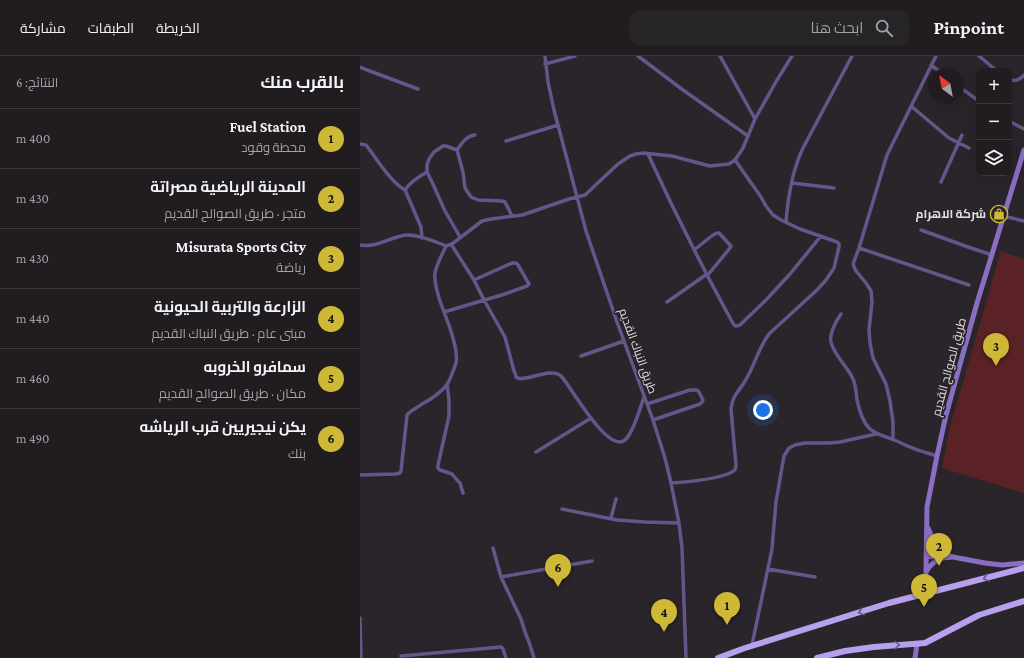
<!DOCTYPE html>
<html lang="ar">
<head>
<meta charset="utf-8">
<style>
  :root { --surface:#201c20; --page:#282529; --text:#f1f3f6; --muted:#a2a1a5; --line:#3d3a3e; --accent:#d0b837 }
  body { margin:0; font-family:"Crimson Pro",Cairo,serif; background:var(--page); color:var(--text); direction:rtl }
  .controls { position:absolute; right:12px; top:12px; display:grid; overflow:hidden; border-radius:8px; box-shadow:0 4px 16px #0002 }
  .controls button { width:36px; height:36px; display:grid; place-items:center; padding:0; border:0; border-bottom:1px solid var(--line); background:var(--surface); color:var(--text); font:20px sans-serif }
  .compass { position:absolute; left:568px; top:12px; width:36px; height:36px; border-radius:50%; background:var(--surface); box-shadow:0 4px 16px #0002; rotate:328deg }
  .you { position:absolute; left:403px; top:354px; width:14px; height:14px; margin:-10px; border:3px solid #fff; border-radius:50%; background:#1a73e8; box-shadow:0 0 0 6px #1a73e833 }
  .badge { display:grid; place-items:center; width:26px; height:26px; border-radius:50%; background:var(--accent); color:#111; font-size:13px; font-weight:700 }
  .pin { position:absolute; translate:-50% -33px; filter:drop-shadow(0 1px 2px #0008) }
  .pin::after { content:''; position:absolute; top:21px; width:14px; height:12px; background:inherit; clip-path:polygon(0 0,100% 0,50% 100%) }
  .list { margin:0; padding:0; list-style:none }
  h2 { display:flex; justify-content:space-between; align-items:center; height:52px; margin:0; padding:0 16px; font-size:17px }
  h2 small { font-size:13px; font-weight:400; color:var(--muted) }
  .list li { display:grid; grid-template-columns:26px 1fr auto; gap:12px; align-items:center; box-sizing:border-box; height:60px; padding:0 16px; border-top:1px solid var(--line) }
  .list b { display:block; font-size:15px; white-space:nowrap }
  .list p { margin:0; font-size:13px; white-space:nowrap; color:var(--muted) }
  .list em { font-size:13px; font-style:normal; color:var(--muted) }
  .icon { flex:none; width:22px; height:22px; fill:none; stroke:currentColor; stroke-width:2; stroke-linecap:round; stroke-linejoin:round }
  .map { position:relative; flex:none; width:664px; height:602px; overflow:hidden; direction:ltr }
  header { display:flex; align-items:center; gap:24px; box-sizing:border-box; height:56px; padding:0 20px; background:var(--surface); border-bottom:1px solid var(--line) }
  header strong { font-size:19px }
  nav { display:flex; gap:22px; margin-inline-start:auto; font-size:14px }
  .search { width:280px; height:36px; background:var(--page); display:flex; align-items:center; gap:10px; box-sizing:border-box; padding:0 14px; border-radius:12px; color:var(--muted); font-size:15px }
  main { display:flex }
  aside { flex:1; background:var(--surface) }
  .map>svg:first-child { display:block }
</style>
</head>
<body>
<header>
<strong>Pinpoint</strong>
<div class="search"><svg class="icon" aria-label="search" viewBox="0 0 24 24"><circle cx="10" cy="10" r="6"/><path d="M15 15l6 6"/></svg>ابحث هنا</div>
<nav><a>الخريطة</a><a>الطبقات</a><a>مشاركة</a></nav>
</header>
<main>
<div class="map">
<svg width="664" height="602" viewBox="0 0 664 602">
  <rect width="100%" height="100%" fill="#2a252b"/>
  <!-- green -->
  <path fill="#5b2226" d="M641,195L664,203V437L582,412L590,371Z"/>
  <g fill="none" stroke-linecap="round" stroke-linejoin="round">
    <!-- street -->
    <path stroke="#66558a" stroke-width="3.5" d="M185,0L188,26L194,54L226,175L257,266L293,364L305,402L311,427L319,467L322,492L326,602
      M278,0L323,34L388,80
      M360,0L395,63
      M619,0L637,15
      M185,8L215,0
      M571,9L583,18
      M0,11L7,14L58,33
      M649,23C656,26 659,24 664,19
      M598,30L619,45
      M551,50L589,82L609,92
      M649,65L664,73
      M115,79C106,80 102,87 97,94L103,116L105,132L111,141L118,144L142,145L145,146L152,160
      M146,85L198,69
      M0,88L6,89L9,93C18,105 32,127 45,134
      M97,94L86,90H83L74,96L69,103L67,109V116L72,126L85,155L100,181
      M288,98C313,153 340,207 369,260L374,269L376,270L380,269L406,244L430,218L461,180
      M581,126L602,79
      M432,127L474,132
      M643,160L664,165
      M426,166C428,140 432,115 443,92L492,0
      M561,174L608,191L632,199
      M62,182L61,171L45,134C50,126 58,121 67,116
      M91,188L114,224L124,244L145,281L154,315C155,317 156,320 156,321C163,328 191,310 201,320C211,330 249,401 266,383C274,375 280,352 284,341
      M0,189C17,192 30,181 46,179C56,178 77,186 86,190L92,188L122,165L131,163L162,159L174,155L209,143L225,139L258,108L270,100L276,98L283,97L312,100L350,110L369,108L375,104L383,92L395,63L417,24L432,0
      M499,192L609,229
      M334,194L353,179L357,177H359L371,190L370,192L347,220
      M307,246L347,218
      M84,256L145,238L167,230L169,228L158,209L156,207H152L114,224
      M481,258C476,265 469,278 471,286C473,298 488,311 493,323C496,329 496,337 497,344C499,353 502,365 509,372C516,379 525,380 534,384C539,386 545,389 550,391C559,395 568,397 577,400
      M221,300L264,285
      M87,328L89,344V360L78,409V412L80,414L92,418L97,424L100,427L103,437
      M287,348L330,334H337L339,336L343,344L342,346L340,348L293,364
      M533,383V366L530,345L526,328L513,302L510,287L509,274L512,246L511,235L506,227L496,215L493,208L499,192L527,99L576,0
      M176,396L231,362
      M0,419L35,418L40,417L41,415L47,359C51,354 57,352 62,348C70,344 83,335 88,327C91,321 94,313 96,307C97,303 96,299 96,295C93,276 85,260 79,242C77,235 74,225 75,218C75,211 83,197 86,190
      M311,427C326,426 364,423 375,414L376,409L371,353C373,338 378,337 385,325C395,310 398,291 410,277L457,234L466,224L474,212L479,191V188L477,186L440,173L421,164L413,159L406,150L401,141L375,104
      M202,453L257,464L285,466L319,467
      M251,462L256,443
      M133,492L141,521L161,563L165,576L170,589L174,602
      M408,513L455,521
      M141,521L232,505
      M0,562L1,602
      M392,589L412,493L416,446L424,400L429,392L435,389L445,387H469L480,386L516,378
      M41,600L141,591L143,593L146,602"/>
    <!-- secondary -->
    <path stroke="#8a6ec2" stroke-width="5" d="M568,472L575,488L583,496
      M567,494L583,497L593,501L625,507L642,509L664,507
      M566,500L583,502L592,501
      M566,516C570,509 574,505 582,502
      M564,539L566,516L567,451L577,400L586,359L617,247L664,94
      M555,602L557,588"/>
    <!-- highway -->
    <path stroke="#b8a0ee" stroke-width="6" d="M358,602L385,592L529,547L664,512
      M457,602L485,595L514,591L565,587L619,559L664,545"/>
  </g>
  <!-- one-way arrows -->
  <defs><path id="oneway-chevron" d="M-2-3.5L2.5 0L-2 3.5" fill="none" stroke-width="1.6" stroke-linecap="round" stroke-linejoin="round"/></defs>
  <g stroke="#6a5c83">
    <use href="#oneway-chevron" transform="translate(626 522) rotate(165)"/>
    <use href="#oneway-chevron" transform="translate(501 556) rotate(163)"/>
    <use href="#oneway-chevron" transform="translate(537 589) rotate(-3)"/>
  </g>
  <!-- icons -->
  <defs>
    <symbol id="shop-ring" viewBox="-11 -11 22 22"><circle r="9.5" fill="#2a252b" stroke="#d0b837" stroke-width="1.5"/><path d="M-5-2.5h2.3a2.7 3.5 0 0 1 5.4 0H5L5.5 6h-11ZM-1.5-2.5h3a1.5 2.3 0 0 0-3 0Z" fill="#d0b837"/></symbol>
  </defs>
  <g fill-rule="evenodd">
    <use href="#shop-ring" x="629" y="148" width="20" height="20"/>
  </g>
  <g text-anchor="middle" stroke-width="3.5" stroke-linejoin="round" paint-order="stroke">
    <!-- poi labels -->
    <g font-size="12" font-weight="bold" fill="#e0dce0" stroke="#2a252b" text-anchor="end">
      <text x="626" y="162">شركة الاهرام</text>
    </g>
    <!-- street labels -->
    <g font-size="12" fill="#e0dce0" stroke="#2a252b">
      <text transform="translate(278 295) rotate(70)" y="4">طريق النباك القديم</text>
      <text transform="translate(589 311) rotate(-75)" y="4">طريق الصوالح القديم</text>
    </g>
  </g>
</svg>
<div class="controls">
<button>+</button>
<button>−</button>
<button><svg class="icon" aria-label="layers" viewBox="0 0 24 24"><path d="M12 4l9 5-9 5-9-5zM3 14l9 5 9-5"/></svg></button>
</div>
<svg class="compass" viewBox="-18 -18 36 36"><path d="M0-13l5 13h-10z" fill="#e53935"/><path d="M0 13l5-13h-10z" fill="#a2a1a5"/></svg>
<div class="you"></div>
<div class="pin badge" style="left:367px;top:569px">1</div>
<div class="pin badge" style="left:579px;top:510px">2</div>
<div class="pin badge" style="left:636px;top:310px">3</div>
<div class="pin badge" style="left:304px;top:576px">4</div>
<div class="pin badge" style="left:564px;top:551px">5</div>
<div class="pin badge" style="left:198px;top:531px">6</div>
</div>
<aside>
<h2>بالقرب منك<small>النتائج: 6</small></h2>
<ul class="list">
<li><span class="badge">1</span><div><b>Fuel Station</b><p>محطة وقود</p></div><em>400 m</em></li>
<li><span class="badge">2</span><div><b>المدينة الرياضية مصراتة</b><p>متجر · طريق الصوالح القديم</p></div><em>430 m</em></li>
<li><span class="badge">3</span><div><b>Misurata Sports City</b><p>رياضة</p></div><em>430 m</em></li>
<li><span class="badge">4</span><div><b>الزارعة والتربية الحيونية</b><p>مبنى عام · طريق النباك القديم</p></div><em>440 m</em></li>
<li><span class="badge">5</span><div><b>سمافرو الخروبه</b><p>مكان · طريق الصوالح القديم</p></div><em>460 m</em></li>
<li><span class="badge">6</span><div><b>يكن نيجيريين قرب الرياشه</b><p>بنك</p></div><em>490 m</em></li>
</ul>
</aside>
</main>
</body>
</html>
